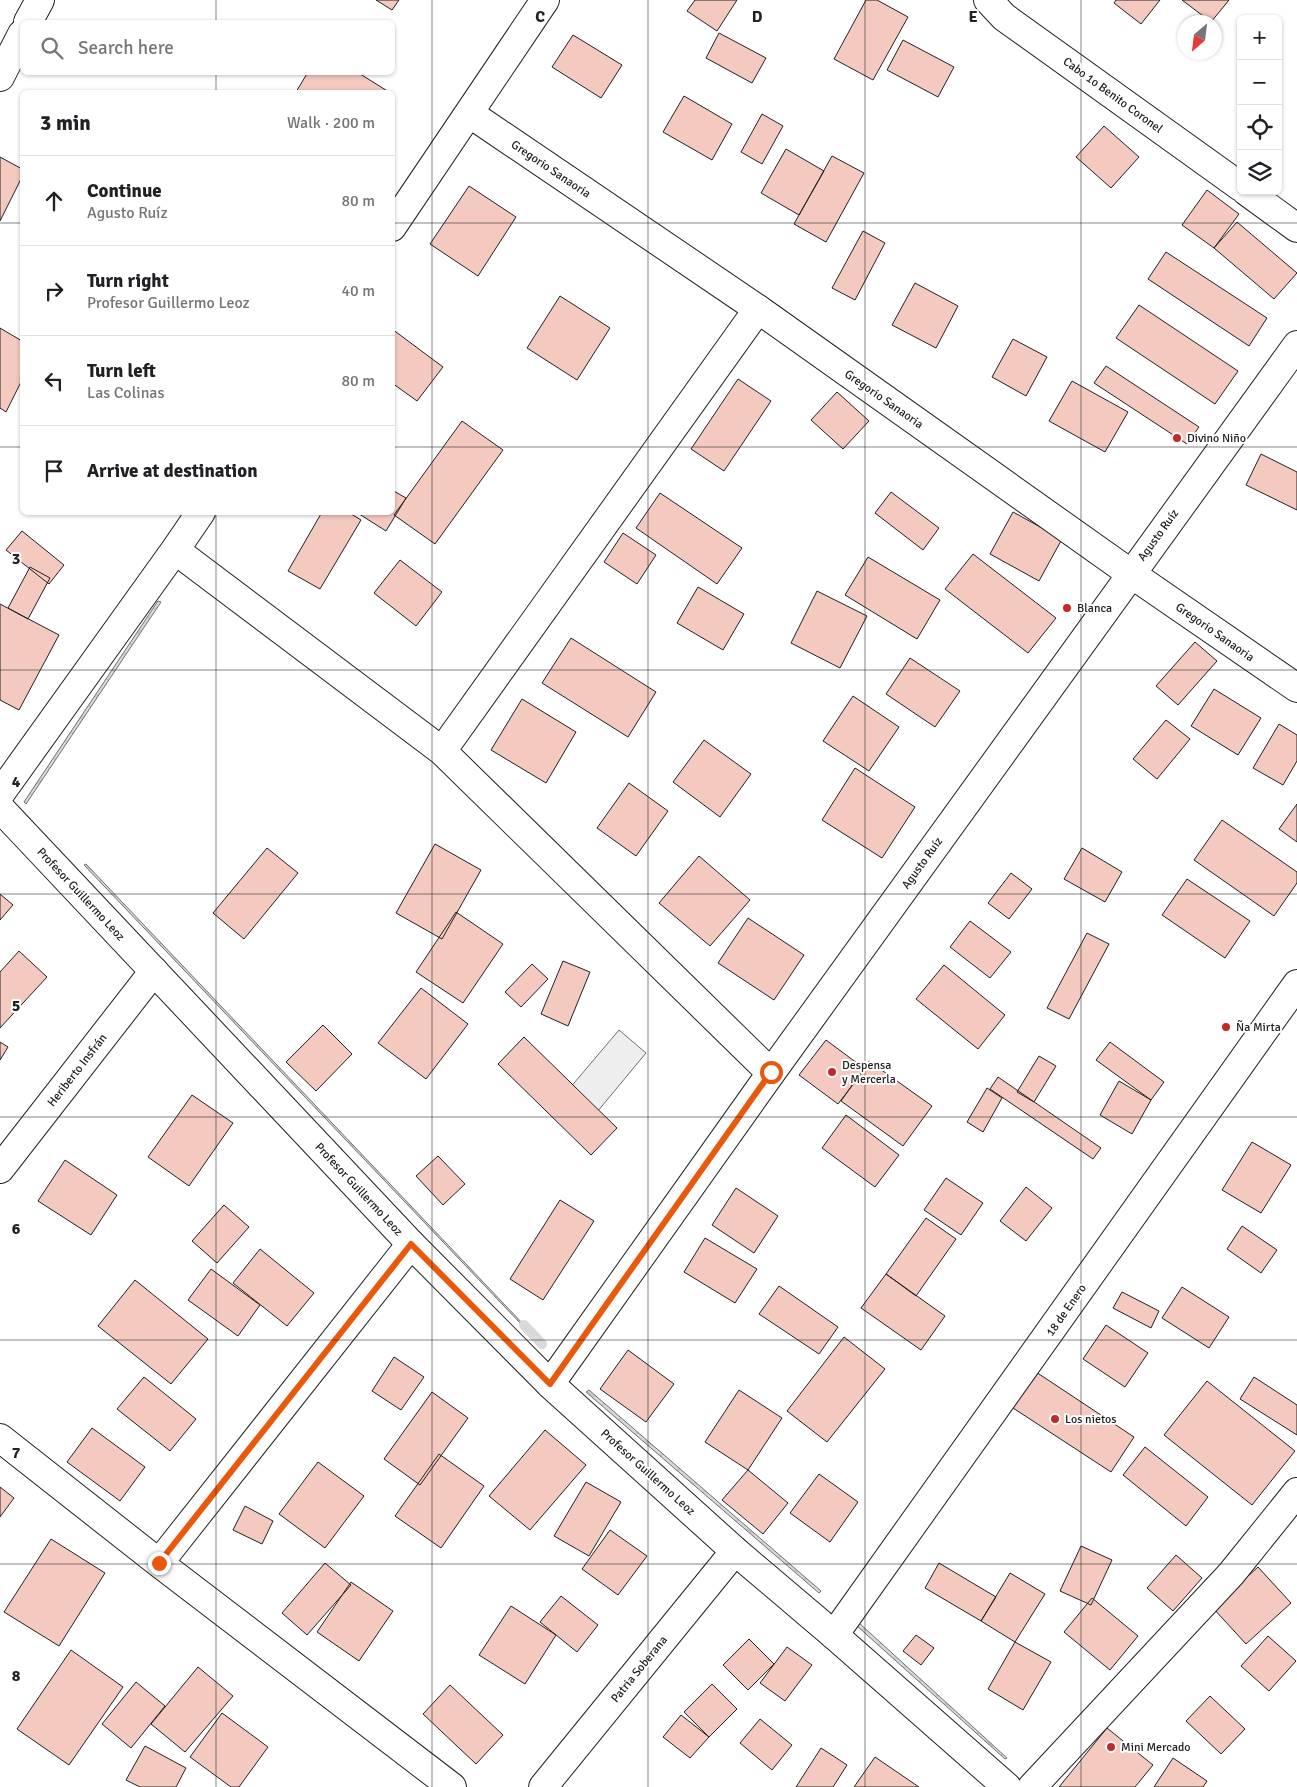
<!DOCTYPE html>
<html lang="en">
<head>
<meta charset="utf-8">
<style>
  :root { --surface:#fff; --page:#f2f2f2; --text:#202124; --muted:#757577; --line:#e0e0e0 }
  body { margin:0; font-family:Signika,sans-serif; background:var(--page); color:var(--text) }
  .controls { position:absolute; right:15px; top:15px; display:grid; overflow:hidden; border-radius:8px; box-shadow:0 1px 4px #0004 }
  .controls button { width:45px; height:45px; display:grid; place-items:center; padding:0; border:0; border-bottom:1px solid var(--line); background:var(--surface); color:var(--text); font:25px sans-serif }
  .compass { position:absolute; left:1177px; top:15px; width:45px; height:45px; border-radius:50%; background:var(--surface); box-shadow:0 1px 4px #0004; rotate:208deg }
  .stop { position:absolute; width:15px; height:15px; margin:-11px; border:4px solid #ea580c; border-radius:50%; background:#fff }
  .stop.end { background:#ea580c; border-color:#fff; box-shadow:0 1px 5px #0008 }
  .list { margin:0; padding:0; list-style:none }
  h2 { display:flex; justify-content:space-between; align-items:center; height:65px; margin:0; padding:0 20px; font-size:21px }
  h2 small { font-size:16px; font-weight:400; color:var(--muted) }
  .list li { display:grid; grid-template-columns:32px 1fr auto; gap:15px; align-items:center; box-sizing:border-box; height:90px; padding:0 20px; border-top:1px solid var(--line) }
  .list b { display:block; font-size:19px; white-space:nowrap }
  .list p { margin:0; font-size:16px; white-space:nowrap; color:var(--muted) }
  .list em { font-size:16px; font-style:normal; color:var(--muted) }
  .icon { flex:none; width:28px; height:28px; fill:none; stroke:currentColor; stroke-width:2; stroke-linecap:round; stroke-linejoin:round }
  .map { position:relative; flex:none; width:1297px; height:1787px; overflow:hidden }
  .search { position:absolute; background:var(--surface); box-shadow:0 1px 4px #0004; left:20px; top:20px; width:375px; height:55px; display:flex; align-items:center; gap:12px; box-sizing:border-box; padding:0 18px; border-radius:8px; color:var(--muted); font-size:19px }
  .panel { position:absolute; background:var(--surface); box-shadow:0 1px 4px #0004; left:20px; top:90px; width:375px; height:425px; border-radius:8px }
  .map>svg:first-child { display:block }
</style>
</head>
<body>
<div class="map">
<svg width="1297" height="1787" viewBox="0 0 1297 1787">
  <defs>
    <pattern id="water-waves" width="16" height="10" patternUnits="userSpaceOnUse" patternTransform="scale(1.25)"><rect width="16" height="10" fill="#d9d9d9"/><path d="M0 5q4-4 8 0t8 0" fill="none" stroke="#bababa"/></pattern>
  </defs>
  <rect width="100%" height="100%" fill="#fff"/>
  <!-- grass -->
  <path fill="#eee" stroke="#6f6f6f" d="M619,1030L646,1053L597,1112L569,1089Z"/>
  <!-- water -->
  <path fill="url(#water-waves)" stroke="#6f6f6f" d="M158,601L161,602L26,804L24,802Z
    M86,864L543,1345L542,1346L84,865Z
    M589,1390L821,1591L819,1593L586,1392Z
    M858,1622L1007,1758L1005,1759L856,1625Z"/>
  <g fill="none" stroke-linecap="round" stroke-linejoin="round">
    <!-- stream -->
    <path stroke="#d9d9d9" stroke-width="10" d="M524,1325L542,1344"/>
  </g>
  <!-- building -->
  <path fill="#f3c9c0" stroke="#222" d="M376,0H399L392,10Z
    M695,0H737L717,31L687,11Z
    M866,0H877L908,17L873,80L834,59Z
    M1116,0H1160L1141,24L1114,3Z
    M1182,0H1229L1211,22Z
    M719,33L766,58L752,83L706,58Z
    M573,35L622,65L601,98L552,67Z
    M903,40L954,67L938,97L887,70Z
    M308,72H357L389,92H296Z
    M684,96L732,124L712,160L663,132Z
    M762,114L783,126L762,164L741,152Z
    M1104,126L1139,157L1111,188L1076,157Z
    M786,149L824,171L799,215L761,193Z
    M832,156L864,173L826,242L794,224Z
    M0,157L22,169V177L0,221Z
    M469,186L516,217L478,276L430,244Z
    M1207,190L1239,214L1214,248L1182,225Z
    M1237,222L1297,273L1274,299L1214,248Z
    M863,231L885,243L855,300L832,288Z
    M1166,252L1267,318L1249,346L1148,279Z
    M915,283L958,306L936,348L892,325Z
    M560,296L610,328L577,380L527,348Z
    M1139,305L1238,371L1215,404L1116,338Z
    M0,328L22,341V380L6,412L0,408Z
    M392,329L443,367L417,401L392,383Z
    M1013,339L1047,357L1026,396L992,377Z
    M1106,366L1199,427L1187,444L1094,383Z
    M738,379L771,401L724,471L691,449Z
    M1072,381L1128,412L1105,452L1049,421Z
    M837,392L869,421L843,449L811,420Z
    M462,421L503,450L435,544L394,515Z
    M1261,454L1297,472V510L1246,485Z
    M392,490L406,498L386,531L356,512H392Z
    M891,492L939,528L923,550L875,513Z
    M660,493L742,548L717,584L636,528Z
    M322,512H348L361,520L320,589L288,571Z
    M1013,512L1062,539L1039,581L990,554Z
    M22,531L64,565L49,584L6,550Z
    M623,533L656,555L637,584L604,562Z
    M973,554L1056,618L1028,653L945,589Z
    M868,557L940,600L917,639L845,595Z
    M400,560L442,592L416,626L374,593Z
    M30,567L50,578L28,619L8,608Z
    M698,587L744,614L723,650L677,623Z
    M817,591L867,616L840,668L791,643Z
    M0,604L59,635L19,710L0,700Z
    M571,638L656,692L628,737L542,683Z
    M1195,642L1217,661L1178,705L1156,686Z
    M910,658L960,691L935,727L886,694Z
    M1214,689L1261,718L1238,755L1191,726Z
    M853,696L899,727L869,771L823,741Z
    M522,699L576,732L546,783L491,750Z
    M1166,720L1190,739L1157,779L1133,759Z
    M1279,724L1297,735V761L1283,785L1253,768Z
    M704,740L751,774L720,817L673,782Z
    M855,768L915,807L882,858L822,820Z
    M629,783L668,811L636,856L597,828Z
    M1297,804V842L1279,829Z
    M1222,820L1297,872V883L1274,916L1194,860Z
    M435,844L481,870L442,939L396,913Z
    M267,848L298,873L244,939L213,913Z
    M1082,848L1122,872L1105,902L1064,879Z
    M699,856L750,900L710,946L659,903Z
    M1011,873L1032,889L1009,919L988,903Z
    M1187,879L1250,921L1225,958L1162,915Z
    M0,894L13,905L0,920Z
    M456,912L503,944L463,1003L416,972Z
    M748,918L804,955L774,1000L718,963Z
    M970,921L1011,952L990,978L950,947Z
    M1087,933L1109,944L1069,1019L1047,1008Z
    M19,951L47,977L0,1028V972Z
    M563,961L590,972L568,1026L541,1014Z
    M532,964L548,979L521,1007L505,992Z
    M944,965L1005,1015L978,1049L916,999Z
    M421,988L468,1024L426,1079L378,1043Z
    M323,1025L352,1054L316,1091L286,1062Z
    M524,1037L617,1128L591,1155L498,1064Z
    M826,1040L865,1069L838,1104L799,1075Z
    M0,1042L8,1047L0,1060Z
    M1110,1042L1164,1082L1151,1100L1096,1060Z
    M1039,1056L1056,1066L1034,1102L1017,1092Z
    M869,1061L932,1106L903,1146L841,1101Z
    M998,1077L1101,1148L1093,1159L990,1089Z
    M1119,1081L1151,1100L1132,1134L1100,1115Z
    M987,1088L1002,1098L983,1132L967,1122Z
    M192,1095L233,1123L189,1186L148,1157Z
    M846,1115L899,1155L875,1187L822,1148Z
    M1252,1142L1291,1165L1261,1213L1222,1190Z
    M438,1156L465,1184L443,1205L416,1176Z
    M65,1160L117,1195L91,1235L38,1201Z
    M946,1178L983,1203L961,1235L924,1210Z
    M1026,1187L1052,1208L1026,1241L1000,1221Z
    M736,1188L778,1216L754,1253L712,1225Z
    M560,1200L594,1221L543,1300L510,1279Z
    M224,1205L249,1227L217,1263L192,1241Z
    M926,1218L956,1239L916,1296L886,1274Z
    M1242,1226L1277,1250L1261,1273L1227,1249Z
    M705,1238L757,1269L735,1303L684,1272Z
    M260,1249L314,1293L287,1326L233,1283Z
    M211,1269L260,1305L238,1336L188,1300Z
    M886,1274L945,1316L921,1350L861,1308Z
    M135,1280L208,1339L171,1384L98,1326Z
    M779,1286L838,1327L819,1354L759,1314Z
    M1182,1287L1229,1317L1209,1348L1162,1318Z
    M1122,1292L1159,1311L1151,1328L1113,1308Z
    M1106,1325L1148,1353L1125,1387L1083,1359Z
    M844,1337L885,1369L827,1442L787,1411Z
    M628,1350L674,1384L646,1422L600,1389Z
    M394,1357L424,1377L401,1410L372,1391Z
    M1036,1372L1134,1437L1111,1472L1013,1408Z
    M144,1377L196,1419L170,1451L117,1409Z
    M1254,1377L1297,1405V1435L1240,1399Z
    M1207,1381L1295,1451L1252,1505L1164,1435Z
    M739,1390L782,1418L748,1470L705,1442Z
    M432,1392L468,1418L420,1485L384,1459Z
    M92,1428L145,1467L120,1501L67,1462Z
    M545,1430L586,1465L530,1530L489,1496Z
    M1145,1447L1208,1497L1186,1526L1123,1475Z
    M439,1454L484,1486L441,1548L395,1516Z
    M318,1462L364,1496L325,1548L279,1514Z
    M748,1470L788,1503L763,1534L722,1500Z
    M819,1474L858,1502L830,1542L790,1513Z
    M586,1482L621,1502L589,1556L554,1536Z
    M0,1487L14,1498L0,1517Z
    M245,1506L273,1521L262,1544L233,1530Z
    M610,1530L647,1556L618,1595L582,1569Z
    M51,1539L105,1573L59,1646L4,1612Z
    M1081,1546L1112,1560L1091,1605L1060,1591Z
    M1176,1555L1202,1578L1173,1611L1147,1588Z
    M325,1563L351,1585L307,1635L282,1613Z
    M939,1563L996,1597L981,1621L925,1588Z
    M1258,1567L1291,1603L1246,1644L1213,1608Z
    M1010,1573L1045,1594L1015,1642L981,1621Z
    M351,1582L393,1611L359,1661L317,1632Z
    M561,1596L598,1625L577,1652L540,1622Z
    M1092,1598L1138,1636L1110,1670L1064,1632Z
    M511,1606L556,1635L525,1684L479,1655Z
    M916,1635L934,1648L921,1665L903,1651Z
    M1268,1636L1296,1661L1269,1691L1241,1666Z
    M749,1639L774,1664L748,1690L723,1665Z
    M1015,1642L1051,1662L1023,1710L988,1689Z
    M787,1647L812,1665L785,1701L760,1683Z
    M71,1650L123,1687L69,1765L17,1729Z
    M198,1667L233,1696L185,1752L151,1724Z
    M136,1682L165,1706L131,1748L102,1724Z
    M712,1684L737,1709L709,1737L684,1712Z
    M450,1685L503,1735L476,1764L423,1714Z
    M1210,1696L1245,1729L1221,1754L1186,1721Z
    M222,1713L268,1747L239,1787H231L190,1757Z
    M681,1715L709,1737L690,1758L663,1737Z
    M760,1719L792,1745L772,1770L740,1743Z
    M1107,1728L1153,1765L1135,1787H1059Z
    M145,1746L186,1768L176,1787H140L126,1780Z
    M821,1748L847,1765L833,1787H796Z
    M875,1757L919,1787H854Z
    M1173,1758L1207,1781L1203,1787H1154Z"/>
  <g fill="none" stroke-linecap="round" stroke-linejoin="round">
    <defs>
      <path id="street" d="M988,0L1004,17L1241,187
        M28,22L40,0
        M0,77L22,34
        M469,113L758,309L1130,573L1297,688
        M1246,191L1297,228
        M392,227L545,0
        M175,550L442,751L771,1073
        M442,751L758,309
        M0,794L175,550L201,512
        M0,1169L154,971
        M550,1384L771,1073L1297,345
        M0,1438L159,1563L452,1787
        M159,1563L411,1244
        M834,1635L1297,984
        M543,1787L735,1551
        M1032,1787L1231,1574L1297,1492"/>
      <path id="secondary" d="M0,808L411,1244L550,1384L735,1551L834,1635L1007,1787"/>
    </defs>
    <!-- street casing -->
    <use href="#street" stroke="#222" stroke-width="30"/>
    <!-- secondary casing -->
    <use href="#secondary" stroke="#222" stroke-width="30"/>
    <!-- street -->
    <use href="#street" stroke="#fff" stroke-width="28"/>
    <!-- secondary -->
    <use href="#secondary" stroke="#fff" stroke-width="28"/>
  </g>
  <g fill="none" stroke-linecap="round" stroke-linejoin="round">
    <!-- route -->
    <path stroke="#ea580c" stroke-width="6" d="M159,1563L411,1244L550,1384L771,1072"/>
  </g>
  <!-- grid -->
  <path fill="none" stroke="#222" stroke-width="1" stroke-opacity="0.55" d="M216,0V22M432,0V1787M648,0V1787M865,0V1787M1081,0V1787M216,72V92M0,223H22M392,223H1297M0,447H22M392,447H1297M216,512V1787M0,670H1297M0,894H1297M0,1117H1297M0,1340H1297M0,1564H1297"/>
  <!-- markers -->
  <g fill="#c62828" stroke="#fff" stroke-width="2">
    <circle cx="1177" cy="438" r="5"/>
    <circle cx="1067" cy="608" r="5"/>
    <circle cx="1226" cy="1027" r="5"/>
    <circle cx="832" cy="1072" r="5"/>
    <circle cx="1055" cy="1419" r="5"/>
    <circle cx="1111" cy="1747" r="5"/>
  </g>
  <g text-anchor="middle" stroke-width="4" stroke-linejoin="round" paint-order="stroke">
    <!-- street labels -->
    <g font-size="12" fill="#222" stroke="#fff">
      <text transform="translate(1113 95) rotate(36)" y="4">Cabo 1o Benito Coronel</text>
      <text transform="translate(551 169) rotate(34)" y="4">Gregorio Sanaoria</text>
      <text transform="translate(884 399) rotate(35)" y="4">Gregorio Sanaoria</text>
      <text transform="translate(1158 535) rotate(-54)" y="4">Agusto Ruíz</text>
      <text transform="translate(1215 632) rotate(35)" y="4">Gregorio Sanaoria</text>
      <text transform="translate(922 863) rotate(-54)" y="4">Agusto Ruíz</text>
      <text transform="translate(81 894) rotate(47)" y="4">Profesor Guillermo Leoz</text>
      <text transform="translate(77 1070) rotate(-52)" y="4">Heriberto Insfrán</text>
      <text transform="translate(359 1189) rotate(47)" y="4">Profesor Guillermo Leoz</text>
      <text transform="translate(1066 1310) rotate(-55)" y="4">18 de Enero</text>
      <text transform="translate(648 1472) rotate(42)" y="4">Profesor Guillermo Leoz</text>
      <text transform="translate(639 1669) rotate(-51)" y="4">Patria Soberana</text>
    </g>
    <!-- poi labels -->
    <g font-size="12" fill="#222" stroke="#fff" text-anchor="start">
      <text x="1187" y="442">Divino Niño</text>
      <text x="1077" y="612">Blanca</text>
      <text x="1236" y="1031">Ña Mirta</text>
      <text x="842" y="1069">Despensa<tspan x="842" dy="14">y Mercerla</tspan></text>
      <text x="1065" y="1423">Los nietos</text>
      <text x="1121" y="1751">Mini Mercado</text>
    </g>
  </g>
  <g font-size="16" text-anchor="middle" font-weight="bold" fill="#222" stroke="#fff" stroke-width="4" stroke-linejoin="round" paint-order="stroke">
    <text x="540" y="22">C</text>
    <text x="757" y="22">D</text>
    <text x="973" y="22">E</text>
    <text x="16" y="564">3</text>
    <text x="16" y="787">4</text>
    <text x="16" y="1011">5</text>
    <text x="16" y="1234">6</text>
    <text x="16" y="1458">7</text>
    <text x="16" y="1681">8</text>
  </g>
</svg>
<div class="controls">
<button>+</button>
<button>−</button>
<button><svg class="icon" aria-label="locate" viewBox="0 0 24 24"><circle cx="12" cy="12" r="6"/><path d="M12 2v4M12 18v4M2 12h4M18 12h4"/></svg></button>
<button><svg class="icon" aria-label="layers" viewBox="0 0 24 24"><path d="M12 4l9 5-9 5-9-5zM3 14l9 5 9-5"/></svg></button>
</div>
<svg class="compass" viewBox="-18 -18 36 36"><path d="M0-13l5 13h-10z" fill="#e53935"/><path d="M0 13l5-13h-10z" fill="#757577"/></svg>
<div class="stop" style="left:771px;top:1072px"></div>
<div class="stop end" style="left:159px;top:1563px"></div>
<div class="search"><svg class="icon" aria-label="search" viewBox="0 0 24 24"><circle cx="10" cy="10" r="6"/><path d="M15 15l6 6"/></svg>Search here</div>
<section class="panel">
<h2>3 min<small>Walk · 200 m</small></h2>
<ul class="list">
<li><svg class="icon" aria-label="ahead" viewBox="0 0 24 24"><path d="M12 20V5M6 11l6-6 6 6"/></svg><div><b>Continue</b><p>Agusto Ruíz</p></div><em>80 m</em></li>
<li><svg class="icon" aria-label="right" viewBox="0 0 24 24"><path d="M7 20v-9h11M14 6l5 5-5 5"/></svg><div><b>Turn right</b><p>Profesor Guillermo Leoz</p></div><em>40 m</em></li>
<li><svg class="icon" aria-label="left" viewBox="0 0 24 24"><path d="M17 20v-9H6M10 6l-5 5 5 5"/></svg><div><b>Turn left</b><p>Las Colinas</p></div><em>80 m</em></li>
<li><svg class="icon" aria-label="arrive" viewBox="0 0 24 24"><path d="M6 21V4h12l-3 4 3 4H6"/></svg><div><b>Arrive at destination</b></div></li>
</ul>
</section>
</div>
</body>
</html>
